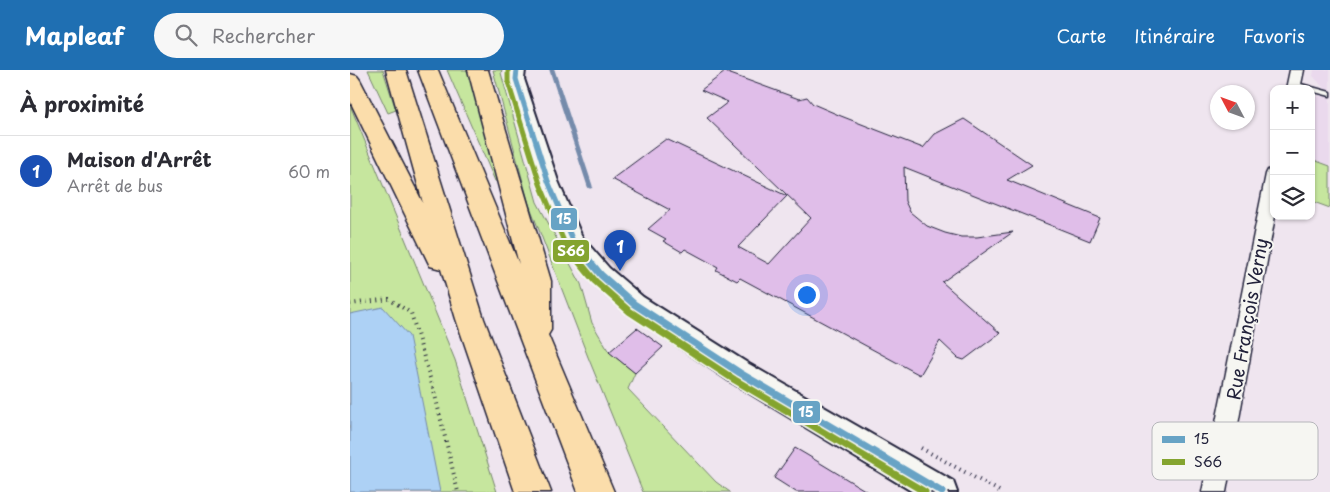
<!DOCTYPE html>
<html lang="fr">
<head>
<meta charset="utf-8">
<style>
  :root { --surface:#fff; --page:#f7f7f7; --text:#2b2b33; --muted:#7c7c81; --line:#e1e1e2; --accent:#1f6fb2 }
  body { margin:0; font-family:"Playpen Sans",sans-serif; background:var(--page); color:var(--text) }
  .controls { position:absolute; right:15px; top:15px; display:grid; overflow:hidden; border-radius:10px; box-shadow:0 1px 4px #0004 }
  .controls button { width:45px; height:45px; display:grid; place-items:center; padding:0; border:0; border-bottom:1px solid var(--line); background:var(--surface); color:var(--text); font:25px sans-serif }
  .compass { position:absolute; left:860px; top:15px; width:45px; height:45px; border-radius:50%; background:var(--surface); box-shadow:0 1px 4px #0004; rotate:311deg }
  .you { position:absolute; left:456px; top:224px; width:18px; height:18px; margin:-12px; border:4px solid #fff; border-radius:50%; background:#1a73e8; box-shadow:0 0 0 8px #1a73e833 }
  .badge { display:grid; place-items:center; width:32px; height:32px; border-radius:50%; background:var(--accent); color:#fff; font-size:16px; font-weight:700 }
  .pin { position:absolute; translate:-50% -41px; filter:drop-shadow(0 1px 2px #0008) }
  .pin::after { content:''; position:absolute; top:26px; width:18px; height:15px; background:inherit; clip-path:polygon(0 0,100% 0,50% 100%) }
  .list { margin:0; padding:0; list-style:none }
  h2 { display:flex; justify-content:space-between; align-items:center; height:65px; margin:0; padding:0 20px; font-size:21px }
  h2 small { font-size:16px; font-weight:400; color:var(--muted) }
  .list li { display:grid; grid-template-columns:32px 1fr auto; gap:15px; align-items:center; box-sizing:border-box; height:70px; padding:0 20px; border-top:1px solid var(--line) }
  .list b { display:block; font-size:19px; white-space:nowrap }
  .list p { margin:0; font-size:16px; white-space:nowrap; color:var(--muted) }
  .list em { font-size:16px; font-style:normal; color:var(--muted) }
  .icon { flex:none; width:28px; height:28px; fill:none; stroke:currentColor; stroke-width:2; stroke-linecap:round; stroke-linejoin:round }
  .map { position:relative; flex:none; width:980px; height:422px; overflow:hidden }
  header { display:flex; align-items:center; gap:30px; box-sizing:border-box; height:70px; padding:0 25px; background:var(--accent); color:#fff }
  header strong { font-size:24px }
  nav { display:flex; gap:28px; margin-inline-start:auto; font-size:18px }
  .search { width:350px; height:45px; background:var(--page); display:flex; align-items:center; gap:12px; box-sizing:border-box; padding:0 18px; border-radius:28px; color:var(--muted); font-size:19px }
  main { display:flex }
  aside { flex:1; background:var(--surface) }
  .map>svg:first-child { display:block }
</style>
</head>
<body>
<header>
<strong>Mapleaf</strong>
<div class="search"><svg class="icon" aria-label="search" viewBox="0 0 24 24"><circle cx="10" cy="10" r="6"/><path d="M15 15l6 6"/></svg>Rechercher</div>
<nav><a>Carte</a><a>Itinéraire</a><a>Favoris</a></nav>
</header>
<main>
<aside>
<h2>À proximité<small></small></h2>
<ul class="list">
<li><span class="badge" style="background:#1a4fb4">1</span><div><b>Maison d'Arrêt</b><p>Arrêt de bus</p></div><em>60 m</em></li>
</ul>
</aside>
<div class="map">
<svg width="980" height="422" viewBox="0 0 980 422">
  <rect width="100%" height="100%" fill="#efe5ef"/>
  <filter id="ink" filterUnits="userSpaceOnUse"><feTurbulence type="fractalNoise" baseFrequency=".02" numOctaves="2"/><feDisplacementMap in="SourceGraphic" scale="10" xChannelSelector="R" yChannelSelector="G"/><feConvolveMatrix kernelMatrix="1 2 1 2 8 2 1 2 1" color-interpolation-filters="sRGB"/></filter>
  <g filter="url(#ink)">
    <!-- built -->
    <path fill="#ead9ed" d="M964,0H980V138L961,131V28L973,25L974,18L963,6Z"/>
    <!-- green -->
    <path fill="#c6e69e" stroke="#74846c" d="M18,0H33L46,40L38,43Z
      M97,0H123L148,112L145,111Z
      M143,0H152L151,3L187,132L231,214L242,253L259,282L285,303L278,319L366,412L380,422H293L238,287L179,134Z
      M0,35L105,290L147,422H0Z
      M961,89L980,96V138L961,131Z"/>
    <!-- water -->
    <path fill="#add1f5" stroke="#758bab" d="M33,237L59,266L90,422H0V244Z"/>
    <g fill="none" stroke-linecap="round" stroke-linejoin="round">
      <!-- stream -->
      <path stroke="#758bab" stroke-width="5" d="M202,0L240,116"/>
    </g>
    <!-- building -->
    <path fill="#e0bee9" stroke="#22223b" d="M375,2L449,29L457,27L463,34L491,46L573,78L585,64L614,49L682,95L657,110L750,148L740,171L554,97L555,131L560,142L577,156L595,163L611,167H627L663,162L592,212L650,263L614,290L608,288L590,271L570,305L390,208L387,211L366,200L368,197L335,179L332,182L313,171L316,169L298,159L320,140L262,109L316,69L437,126L388,177L419,194L461,148L357,48L378,32L351,20Z
      M287,258L313,277L285,303L259,282Z
      M445,378L457,385L518,422H446L424,408Z"/>
    <g fill="none" stroke-linecap="round" stroke-linejoin="round">
      <defs>
        <path id="service" d="M944,12L980,22V26L961,21V19H954L942,15L941,14Z"/>
        <path id="minor" d="M940,0H954L950,19H936Z
          M924,99L925,146L876,422H852L916,104L918,100Z"/>
        <path id="tertiary" d="M159,0H175L174,9L208,111L232,167L259,198L293,227L399,294L603,411L607,422H563L381,312L275,241L243,212L212,171L188,111L158,9Z"/>
        <path id="trunk" d="M36,0H56L134,249L201,422H165L106,249L91,199L80,196L0,31V4L7,6L10,10L73,133Z
          M68,0H88L169,194L118,0H138L201,211V260L198,265L264,422H228Z"/>
      </defs>
      <!-- service casing -->
      <use href="#service" stroke="#22223b" stroke-width="3"/>
      <!-- minor casing -->
      <use href="#minor" stroke="#22223b" stroke-width="3"/>
      <!-- tertiary casing -->
      <use href="#tertiary" stroke="#22223b" stroke-width="4"/>
      <!-- trunk casing -->
      <use href="#trunk" stroke="#22223b" stroke-width="3"/>
      <!-- path -->
      <path stroke="#22223b" stroke-width="4" stroke-dasharray="1 4.5" stroke-linecap="butt" d="M0,234L39,229L61,243L85,325L108,422
        M571,378L651,422"/>
      <!-- service -->
      <use href="#service" fill="#f6f6f2" fill-rule="evenodd"/>
      <!-- minor -->
      <use href="#minor" fill="#f6f6f2" fill-rule="evenodd"/>
      <!-- tertiary -->
      <use href="#tertiary" fill="#f6f6f2" fill-rule="evenodd"/>
      <!-- trunk -->
      <use href="#trunk" fill="#fbddab" fill-rule="evenodd"/>
      <defs>
        <path id="bus-1-far1" d="M167,0L166,9L198,111L223,171L230,179"/>
        <path id="bus-1" d="M229,178L251,205L284,234L390,303L592,422"/>
        <path id="bus-2-far1" d="M158,0V12L190,114L215,174L219,179"/>
        <path id="bus-2" d="M218,178L245,211L279,241L385,310L575,422"/>
      </defs>
      <!-- bus-1-far1 casing -->
      <use href="#bus-1-far1" stroke="#f6f6f2" stroke-width="8"/>
      <!-- bus-1 casing -->
      <use href="#bus-1" stroke="#f6f6f2" stroke-width="11"/>
      <!-- bus-2-far1 casing -->
      <use href="#bus-2-far1" stroke="#f6f6f2" stroke-width="8"/>
      <!-- bus-2 casing -->
      <use href="#bus-2" stroke="#f6f6f2" stroke-width="11"/>
      <!-- bus-1-far1 -->
      <use href="#bus-1-far1" stroke="#67a3c5" stroke-width="5"/>
      <!-- bus-1 -->
      <use href="#bus-1" stroke="#67a3c5" stroke-width="7"/>
      <!-- bus-2-far1 -->
      <use href="#bus-2-far1" stroke="#84a42f" stroke-width="5"/>
      <!-- bus-2 -->
      <use href="#bus-2" stroke="#84a42f" stroke-width="7"/>
    </g>
  </g>
  <g text-anchor="middle" stroke-width="4" stroke-linejoin="round" paint-order="stroke">
    <!-- street labels -->
    <g font-size="18" fill="#22223b" stroke="#f6f6f2">
      <text transform="translate(898 249) rotate(-80)" y="6">Rue François Verny</text>
    </g>
  </g>
  <!-- legend -->
  <rect x="802" y="352" width="166" height="58" rx="8" fill="#f6f6f2" stroke="#b6b6bb" stroke-width="1"/>
  <rect x="812" y="366" width="23" height="7" fill="#67a3c5"/>
  <rect x="812" y="389" width="23" height="6" fill="#84a42f"/>
  <g font-size="14" fill="#22223b">
    <text x="844" y="374">15</text>
    <text x="844" y="397">S66</text>
  </g>
  <g stroke="#f6f6f2" stroke-width="2">
    <rect x="200" y="137" width="28" height="24" rx="5" fill="#67a3c5"/>
    <rect x="202" y="169" width="38" height="24" rx="5" fill="#84a42f"/>
    <rect x="442" y="330" width="29" height="24" rx="5" fill="#67a3c5"/>
  </g>
  <g font-size="14" text-anchor="middle" font-weight="bold" fill="#fff">
    <text x="214" y="154">15</text>
    <text x="221" y="186">S66</text>
    <text x="456" y="347">15</text>
  </g>
</svg>
<div class="controls">
<button>+</button>
<button>−</button>
<button><svg class="icon" aria-label="layers" viewBox="0 0 24 24"><path d="M12 4l9 5-9 5-9-5zM3 14l9 5 9-5"/></svg></button>
</div>
<svg class="compass" viewBox="-18 -18 36 36"><path d="M0-13l5 13h-10z" fill="#e53935"/><path d="M0 13l5-13h-10z" fill="#7c7c81"/></svg>
<div class="you"></div>
<div class="pin badge" style="left:270px;top:201px;background:#1a4fb4">1</div>
</div>
</main>
</body>
</html>
